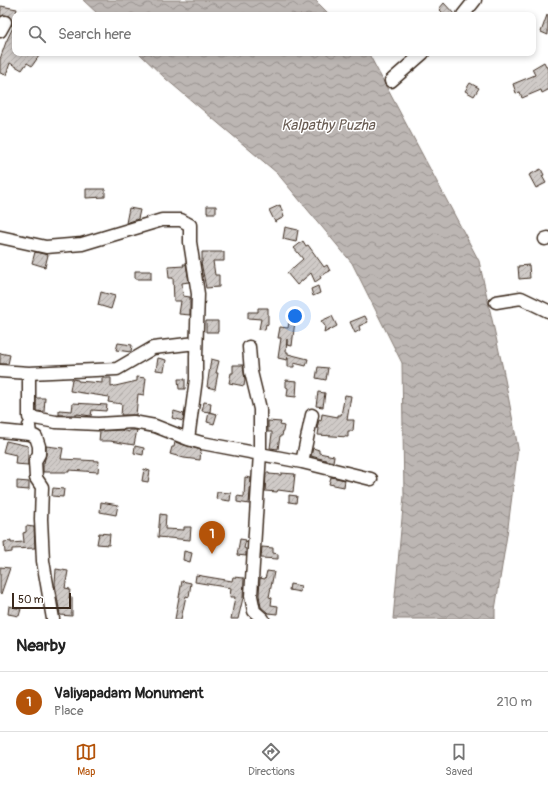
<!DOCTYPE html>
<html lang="en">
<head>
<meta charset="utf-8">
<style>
  :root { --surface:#fff; --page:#f6f6f6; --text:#222; --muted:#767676; --line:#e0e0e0; --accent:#b45309 }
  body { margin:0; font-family:Pangolin,sans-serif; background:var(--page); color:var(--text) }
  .scale { position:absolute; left:12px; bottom:10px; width:59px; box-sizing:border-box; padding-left:4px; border:2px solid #3b2a1e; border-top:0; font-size:11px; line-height:14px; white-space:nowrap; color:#3b2a1e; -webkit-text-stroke:3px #fff; paint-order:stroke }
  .you { position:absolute; left:295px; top:316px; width:14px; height:14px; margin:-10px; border:3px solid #fff; border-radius:50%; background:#1a73e8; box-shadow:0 0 0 6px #1a73e833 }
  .badge { display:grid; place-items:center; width:26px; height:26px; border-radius:50%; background:var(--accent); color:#fff; font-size:13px; font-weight:700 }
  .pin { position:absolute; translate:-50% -33px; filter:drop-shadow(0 1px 2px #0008) }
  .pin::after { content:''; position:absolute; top:21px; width:14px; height:12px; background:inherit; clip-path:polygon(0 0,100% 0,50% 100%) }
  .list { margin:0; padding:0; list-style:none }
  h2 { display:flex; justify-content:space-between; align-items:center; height:52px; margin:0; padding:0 16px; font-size:17px }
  h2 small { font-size:13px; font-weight:400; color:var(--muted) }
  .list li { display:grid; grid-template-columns:26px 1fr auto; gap:12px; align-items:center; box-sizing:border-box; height:60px; padding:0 16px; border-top:1px solid var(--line) }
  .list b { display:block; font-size:15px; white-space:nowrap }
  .list p { margin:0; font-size:13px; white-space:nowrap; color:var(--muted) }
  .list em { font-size:13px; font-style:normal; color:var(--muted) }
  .icon { flex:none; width:22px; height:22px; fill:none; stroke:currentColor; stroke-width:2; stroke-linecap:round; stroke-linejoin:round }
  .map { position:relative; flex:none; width:548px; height:619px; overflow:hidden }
  .search { position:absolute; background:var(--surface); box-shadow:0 2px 6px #0003; left:12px; right:12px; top:12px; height:44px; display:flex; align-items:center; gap:10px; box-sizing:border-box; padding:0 14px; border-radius:8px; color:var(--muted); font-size:15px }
  .sheet { height:112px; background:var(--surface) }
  nav { display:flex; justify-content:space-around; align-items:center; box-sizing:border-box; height:56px; border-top:1px solid var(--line); background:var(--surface); font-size:11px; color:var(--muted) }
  nav a { display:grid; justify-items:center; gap:2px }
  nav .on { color:var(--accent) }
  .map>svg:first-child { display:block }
</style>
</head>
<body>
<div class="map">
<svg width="548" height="619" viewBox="0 0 548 619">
  <defs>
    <pattern id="water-waves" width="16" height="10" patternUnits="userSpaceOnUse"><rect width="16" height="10" fill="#bcb6b3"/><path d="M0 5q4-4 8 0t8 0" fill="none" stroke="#9a9491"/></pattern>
    <pattern id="building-hatch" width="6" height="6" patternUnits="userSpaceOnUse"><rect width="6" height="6" fill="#cfcac7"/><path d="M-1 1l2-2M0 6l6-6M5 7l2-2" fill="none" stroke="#b3aeaa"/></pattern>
  </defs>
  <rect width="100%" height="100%" fill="#fff"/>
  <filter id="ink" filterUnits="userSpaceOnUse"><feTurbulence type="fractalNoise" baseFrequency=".025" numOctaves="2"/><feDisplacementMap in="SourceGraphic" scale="8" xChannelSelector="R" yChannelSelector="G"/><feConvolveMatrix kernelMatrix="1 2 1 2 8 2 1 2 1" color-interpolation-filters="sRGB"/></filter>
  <g filter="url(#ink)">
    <!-- water -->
    <path fill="url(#water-waves)" stroke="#887e77" d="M83,0H315L330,15H99Z
      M139,53H367L370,56L479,261L503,369L518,448L507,535L495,610V619H393L404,496L402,363L352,263L277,173L166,79Z"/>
    <!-- building -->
    <path fill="url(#building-hatch)" stroke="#3b2a1e" d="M444,3L455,15H445L439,9Z
      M1,6L17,9L13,26H12V21L9,16L4,15L0,17Z
      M547,15H548V35L541,32Z
      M15,23V53H41L32,66L27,63L22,70L10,63L6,75L0,73V59L6,42Z
      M544,62L548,70V90L542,93L541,90L522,98L520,92L516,93L513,84L535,75L532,69Z
      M470,83L479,88L474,96L465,91Z
      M541,169L544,175L542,176L546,183L536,188L529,175Z
      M86,189H105V197L86,198Z
      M280,205L284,217L275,222L269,210Z
      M207,206H216V213H207Z
      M129,208L140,210L138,219L126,223Z
      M285,227L298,230L296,242L283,239Z
      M303,241L306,246L308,245L324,267L327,265L330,271L320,276L321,278L315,282L311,273L297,285L287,273L303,259L294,248Z
      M35,252L48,255L45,267L32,263Z
      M202,252H224V261H213L215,275H219V287L206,288L201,262H202Z
      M183,264H186L189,282L182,283L183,296L190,297V315L179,314L181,301H174L173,278H169L168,267L184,266Z
      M529,265L530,278L519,279L518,266Z
      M135,271H151V279H135Z
      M318,286L320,293L313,296L311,289Z
      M101,292L115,296L111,309L98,305Z
      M258,308H268V325L266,324L265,330L259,329L261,319L248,318V312H258Z
      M332,316L337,326L324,333L325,326L321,321Z
      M365,316L368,322L359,326L360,330L355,333L350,322Z
      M206,321H218V332H206Z
      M289,322H295L294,329L292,346L287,345V339L286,352H288V354L308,359L306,366L294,363V367H288V357L287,360L278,358L281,338H278L280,327L288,328Z
      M118,343L132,345L131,352L116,350Z
      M0,353L10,355L8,364H0Z
      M158,358L166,360L164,371L156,370Z
      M211,359L219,361L216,373H218L215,389L207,387Z
      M233,365H243L245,380L244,386L229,383L231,373H233Z
      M318,367L328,368L326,380L316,378Z
      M137,377L146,378L144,395L138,394L136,415H121L122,404L108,402L109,397L70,391L72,379L78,380V381L102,383V378H111V387L137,381Z
      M178,379H185V389H179Z
      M286,380L297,381L296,397L287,396L288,388L286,387Z
      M318,392L325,393L323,407L316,406Z
      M345,395L351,396L347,420H354L353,431H348V437L318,435L319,428H317L319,420L321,421L322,414L338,417V415H341Z
      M36,398H45L44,412L36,411Z
      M204,402L211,403L210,412L202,411Z
      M73,403L107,405L106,411L92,410L91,416L77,414V415H59V410L72,411Z
      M174,411L184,414L183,421L172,418Z
      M209,412L217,414L214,424L207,422Z
      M268,421L281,422L280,425L284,426L282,436H280L278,449L270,448L272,434V432H268Z
      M121,430L129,432V430H137L134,445L110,441H99L100,431Z
      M6,441L28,446V465L15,464L16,455L3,452Z
      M175,442L201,450L200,460L184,458L170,454L172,447H174Z
      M46,446L63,448L61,459L99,461L98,472L69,470V472H43V463H44L46,454Z
      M135,446L144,448L143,455L134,453Z
      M313,448L319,450V453L334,456L333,462L311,456Z
      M144,469L150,471L148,482L142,481Z
      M266,473H269V474L281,475V473L295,474L293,492L278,490L277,492L265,491Z
      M245,477L251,478L249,504L237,502V496L244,497Z
      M331,477L345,480L344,487L329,484Z
      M17,481L29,482V490L17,489Z
      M53,488L64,489L63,497L52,496Z
      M217,492L231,493L230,501L216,499Z
      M289,495L297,496L296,503L289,502Z
      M101,502L118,505L116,515L100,512Z
      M160,514L166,515L165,529L184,530V527H191L190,540L158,537Z
      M26,526L34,527L35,548L12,549V552L5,553L4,542L11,541V543L24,542L23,533L26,532Z
      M99,533L110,534L109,545L97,544Z
      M240,539L246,540L244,548L246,549V556L237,555Z
      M262,547L273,548V553L278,554V559L261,558Z
      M184,551L192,553L190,562L183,560Z
      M0,567L10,568L1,594H0Z
      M56,569L68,571L65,588L70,589L69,598H72V616L60,615L55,584Z
      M267,571L274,572L269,597L272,598L271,605L278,606L277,614L268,613L261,607L259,595L260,578L265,579Z
      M196,575L232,581L233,577L244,578L243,598L238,619H231L235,597H230L231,588L195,582Z
      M182,581L191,583L189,597L186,596L181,619H175Z
      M290,584L301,586L300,592L289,590Z
      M9,606L21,609L19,616L8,614Z"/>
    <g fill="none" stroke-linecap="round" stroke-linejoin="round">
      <defs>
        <path id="minor" d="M463,15L475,0
          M0,31L5,22
          M391,81L423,53
          M0,237L46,247L82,244L162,220H181L190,225V242L198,294L196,357V379L188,439L155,426L133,422L98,424L56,422L29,417V373L0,371
          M545,239L548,238
          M496,302L521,298L548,311
          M249,347L251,372L260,409V453L251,596L254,611L263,619
          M29,373L117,369L153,348L196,343
          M0,431L30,434L29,426
          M30,434L36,437L39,446V454L35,461L36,478L42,487L41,519L43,561L53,619
          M188,439L202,443L302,462L371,479
          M302,462L312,415"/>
      </defs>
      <!-- minor casing -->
      <use href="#minor" stroke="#3b2a1e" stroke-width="15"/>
      <!-- minor -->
      <use href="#minor" stroke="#fff" stroke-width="12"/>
    </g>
  </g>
  <g text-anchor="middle" stroke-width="3" stroke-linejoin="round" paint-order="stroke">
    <!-- water labels -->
    <g font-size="15" font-style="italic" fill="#685b52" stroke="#fff">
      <text x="328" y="130">Kalpathy Puzha</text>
    </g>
  </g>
</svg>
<div class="scale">50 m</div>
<div class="you"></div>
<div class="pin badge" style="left:212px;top:554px">1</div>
<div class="search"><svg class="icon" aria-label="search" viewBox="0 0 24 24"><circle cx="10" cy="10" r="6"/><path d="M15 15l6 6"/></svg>Search here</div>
</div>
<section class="sheet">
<h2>Nearby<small></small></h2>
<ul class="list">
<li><span class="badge">1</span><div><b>Valiyapadam Monument</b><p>Place</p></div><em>210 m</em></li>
</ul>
</section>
<nav>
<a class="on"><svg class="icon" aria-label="map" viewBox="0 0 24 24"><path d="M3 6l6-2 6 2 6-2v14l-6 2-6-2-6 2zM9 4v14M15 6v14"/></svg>Map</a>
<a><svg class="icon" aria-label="directions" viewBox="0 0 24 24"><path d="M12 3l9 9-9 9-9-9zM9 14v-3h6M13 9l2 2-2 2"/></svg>Directions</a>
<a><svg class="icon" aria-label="saved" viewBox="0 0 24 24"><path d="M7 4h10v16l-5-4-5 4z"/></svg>Saved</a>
</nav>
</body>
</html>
